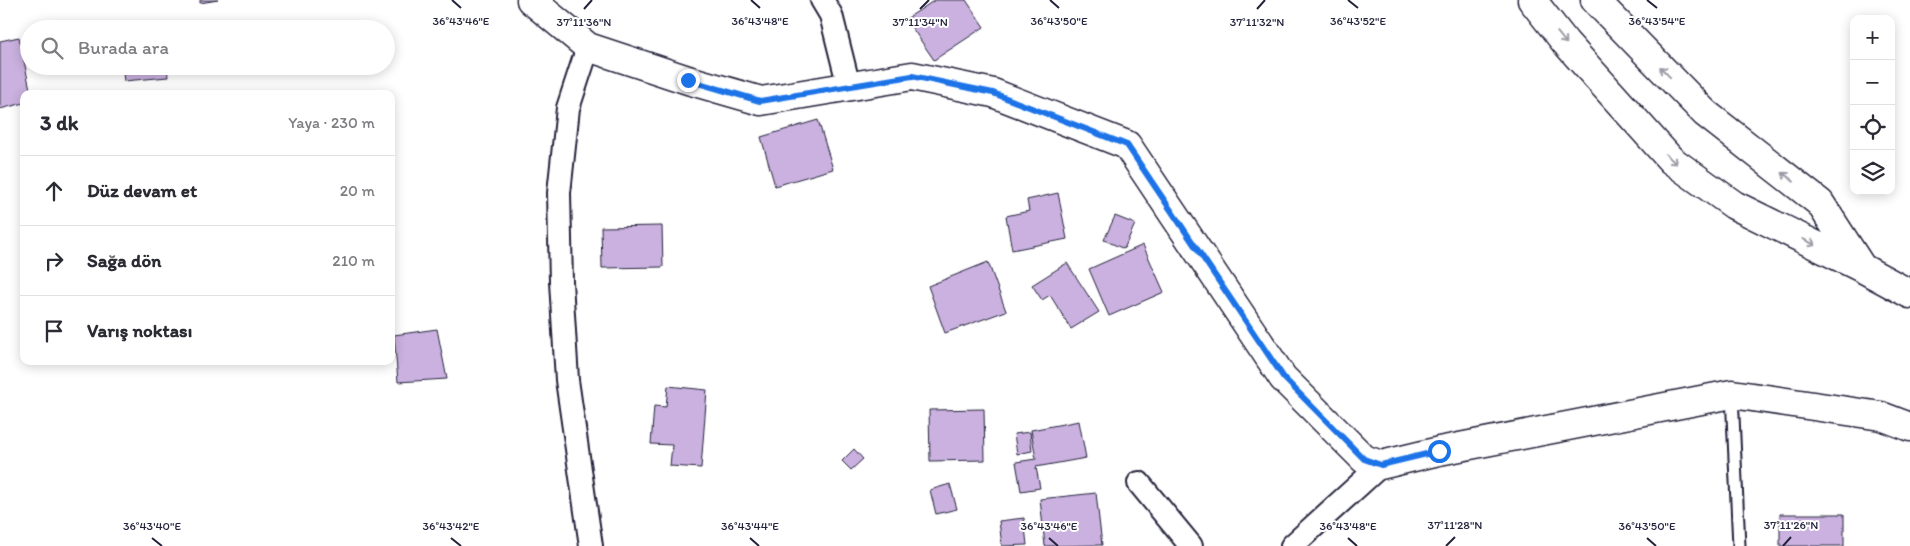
<!DOCTYPE html>
<html lang="tr">
<head>
<meta charset="utf-8">
<style>
  :root { --surface:#fff; --page:#f7f7f7; --text:#2b2b33; --muted:#7c7c81; --line:#e1e1e2 }
  body { margin:0; font-family:Itim,sans-serif; background:var(--page); color:var(--text) }
  .controls { position:absolute; right:15px; top:15px; display:grid; overflow:hidden; border-radius:10px; box-shadow:0 2px 12px #0003 }
  .controls button { width:45px; height:45px; display:grid; place-items:center; padding:0; border:0; border-bottom:1px solid var(--line); background:var(--surface); color:var(--text); font:25px sans-serif }
  .stop { position:absolute; width:15px; height:15px; margin:-11px; border:4px solid #1a73e8; border-radius:50%; background:#fff }
  .stop.end { background:#1a73e8; border-color:#fff; box-shadow:0 1px 5px #0008 }
  .list { margin:0; padding:0; list-style:none }
  h2 { display:flex; justify-content:space-between; align-items:center; height:65px; margin:0; padding:0 20px; font-size:21px }
  h2 small { font-size:16px; font-weight:400; color:var(--muted) }
  .list li { display:grid; grid-template-columns:32px 1fr auto; gap:15px; align-items:center; box-sizing:border-box; height:70px; padding:0 20px; border-top:1px solid var(--line) }
  .list b { display:block; font-size:19px; white-space:nowrap }
  .list em { font-size:16px; font-style:normal; color:var(--muted) }
  .icon { flex:none; width:28px; height:28px; fill:none; stroke:currentColor; stroke-width:2; stroke-linecap:round; stroke-linejoin:round }
  .map { position:relative; flex:none; width:1910px; height:546px; overflow:hidden }
  .search { position:absolute; background:var(--surface); box-shadow:0 2px 12px #0003; left:20px; top:20px; width:375px; height:55px; display:flex; align-items:center; gap:12px; box-sizing:border-box; padding:0 18px; border-radius:28px; color:var(--muted); font-size:19px }
  .panel { position:absolute; background:var(--surface); box-shadow:0 2px 12px #0003; left:20px; top:90px; width:375px; height:275px; border-radius:10px }
  .map>svg:first-child { display:block }
</style>
</head>
<body>
<div class="map">
<svg width="1910" height="546" viewBox="0 0 1910 546">
  <rect width="100%" height="100%" fill="#fff"/>
  <filter id="ink" filterUnits="userSpaceOnUse"><feTurbulence type="fractalNoise" baseFrequency=".02" numOctaves="2"/><feDisplacementMap in="SourceGraphic" scale="10" xChannelSelector="R" yChannelSelector="G"/><feConvolveMatrix kernelMatrix="1 2 1 2 8 2 1 2 1" color-interpolation-filters="sRGB"/></filter>
  <g filter="url(#ink)">
    <!-- building -->
    <path fill="#cab1df" stroke="#22223b" d="M200,0H218L200,3Z
      M935,0H966L984,27L934,60L906,19Z
      M164,25V29H119Z
      M19,37L31,94H24V103L0,109V41Z
      M122,66H167L168,77L124,81Z
      M818,120L833,169L775,186L761,137Z
      M1058,193L1067,239L1012,250L1006,216L1029,211L1027,200Z
      M1115,216L1135,224L1124,249L1104,240Z
      M662,226L663,267L602,268L601,227Z
      M1143,245L1164,292L1109,316L1089,269Z
      M988,262L1006,311L945,333L928,286Z
      M1067,263L1099,312L1071,329L1050,295L1042,300L1032,285Z
      M437,329L447,379L398,382L394,335Z
      M668,386L707,390L701,468L670,466L672,445L651,444L654,406L666,407Z
      M984,409L985,460L930,461L929,410Z
      M1079,421L1086,458L1036,467L1040,488L1021,491L1016,462L1036,459L1031,430Z
      M1030,432L1032,451L1017,454L1014,434Z
      M854,449L863,459L851,470L842,461Z
      M950,484L957,509L936,514L930,490Z
      M1096,493L1102,545L1045,546L1040,499Z
      M1780,514H1844V546H1780Z
      M1024,518L1027,545L1002,546L999,521Z"/>
    <g fill="none" stroke-linecap="round" stroke-linejoin="round">
      <defs>
        <path id="service" d="M1732,394L1739,546"/>
        <path id="minor" d="M822,0L831,15L849,87
          M588,47L568,108L559,193L561,282L567,380L591,546
          M1139,483L1191,546
          M1292,546L1381,465"/>
        <path id="tertiary" d="M531,0L588,47L688,80L761,101L912,76L993,93L1127,145L1283,378L1364,459L1381,465L1439,451L1732,394L1881,416L1910,427
          M1532,0L1565,42L1671,160L1734,205L1862,268L1910,294
          M1595,0L1705,113L1820,203L1862,268"/>
      </defs>
      <!-- service casing -->
      <use href="#service" stroke="#22223b" stroke-width="15"/>
      <!-- minor casing -->
      <use href="#minor" stroke="#22223b" stroke-width="26"/>
      <!-- tertiary casing -->
      <use href="#tertiary" stroke="#22223b" stroke-width="31"/>
      <!-- service -->
      <use href="#service" stroke="#fff" stroke-width="11"/>
      <!-- minor -->
      <use href="#minor" stroke="#fff" stroke-width="22"/>
      <!-- tertiary -->
      <use href="#tertiary" stroke="#fff" stroke-width="28"/>
    </g>
    <!-- one-way arrows -->
    <defs><path id="oneway-shaft" d="M-6 0H5M1.5-3L5.5 0L1.5 3" fill="none" stroke-width="1.6" stroke-linecap="round" stroke-linejoin="round" transform="scale(1.25)"/></defs>
    <g stroke="#9c9ca7">
      <use href="#oneway-shaft" transform="translate(1562 38) rotate(51)"/>
      <use href="#oneway-shaft" transform="translate(1665 72) rotate(-134)"/>
      <use href="#oneway-shaft" transform="translate(1671 159) rotate(42)"/>
      <use href="#oneway-shaft" transform="translate(1788 177) rotate(-142)"/>
      <use href="#oneway-shaft" transform="translate(1809 242) rotate(26)"/>
    </g>
  </g>
  <g fill="none" stroke-linecap="round" stroke-linejoin="round" filter="url(#ink)">
    <!-- route -->
    <path stroke="#1a73e8" stroke-width="6" d="M688,80L760,101L912,76L993,93L1127,145L1284,378L1364,459L1381,465L1439,451"/>
  </g>
  <!-- ticks -->
  <path fill="none" stroke="#22223b" stroke-width="2" d="M452,0L461,8M751,0L760,8M1050,0L1059,8M1348,0L1358,8M1647,0L1657,8M584,9L592,0M920,9L929,0M1257,9L1265,0M152,538L162,546M451,538L461,546M750,538L759,546M1049,538L1058,546M1348,538L1357,546M1647,538L1656,546M1446,546L1455,537M1783,546L1791,537"/>
  <g font-size="12" text-anchor="middle" fill="#22223b" stroke="#fff" stroke-width="4" stroke-linejoin="round" paint-order="stroke">
    <text x="461" y="25">36°43'46"E</text>
    <text x="760" y="25">36°43'48"E</text>
    <text x="1358" y="25">36°43'52"E</text>
    <text x="1657" y="25">36°43'54"E</text>
    <text x="1059" y="25">36°43'50"E</text>
    <text x="584" y="26">37°11'36"N</text>
    <text x="920" y="26">37°11'34"N</text>
    <text x="1257" y="26">37°11'32"N</text>
    <text x="1455" y="529">37°11'28"N</text>
    <text x="1791" y="529">37°11'26"N</text>
    <text x="152" y="530">36°43'40"E</text>
    <text x="451" y="530">36°43'42"E</text>
    <text x="750" y="530">36°43'44"E</text>
    <text x="1049" y="530">36°43'46"E</text>
    <text x="1348" y="530">36°43'48"E</text>
    <text x="1647" y="530">36°43'50"E</text>
  </g>
</svg>
<div class="controls">
<button>+</button>
<button>−</button>
<button><svg class="icon" aria-label="locate" viewBox="0 0 24 24"><circle cx="12" cy="12" r="6"/><path d="M12 2v4M12 18v4M2 12h4M18 12h4"/></svg></button>
<button><svg class="icon" aria-label="layers" viewBox="0 0 24 24"><path d="M12 4l9 5-9 5-9-5zM3 14l9 5 9-5"/></svg></button>
</div>
<div class="stop" style="left:1439px;top:451px"></div>
<div class="stop end" style="left:688px;top:80px"></div>
<div class="search"><svg class="icon" aria-label="search" viewBox="0 0 24 24"><circle cx="10" cy="10" r="6"/><path d="M15 15l6 6"/></svg>Burada ara</div>
<section class="panel">
<h2>3 dk<small>Yaya · 230 m</small></h2>
<ul class="list">
<li><svg class="icon" aria-label="ahead" viewBox="0 0 24 24"><path d="M12 20V5M6 11l6-6 6 6"/></svg><div><b>Düz devam et</b></div><em>20 m</em></li>
<li><svg class="icon" aria-label="right" viewBox="0 0 24 24"><path d="M7 20v-9h11M14 6l5 5-5 5"/></svg><div><b>Sağa dön</b></div><em>210 m</em></li>
<li><svg class="icon" aria-label="arrive" viewBox="0 0 24 24"><path d="M6 21V4h12l-3 4 3 4H6"/></svg><div><b>Varış noktası</b></div></li>
</ul>
</section>
</div>
</body>
</html>
